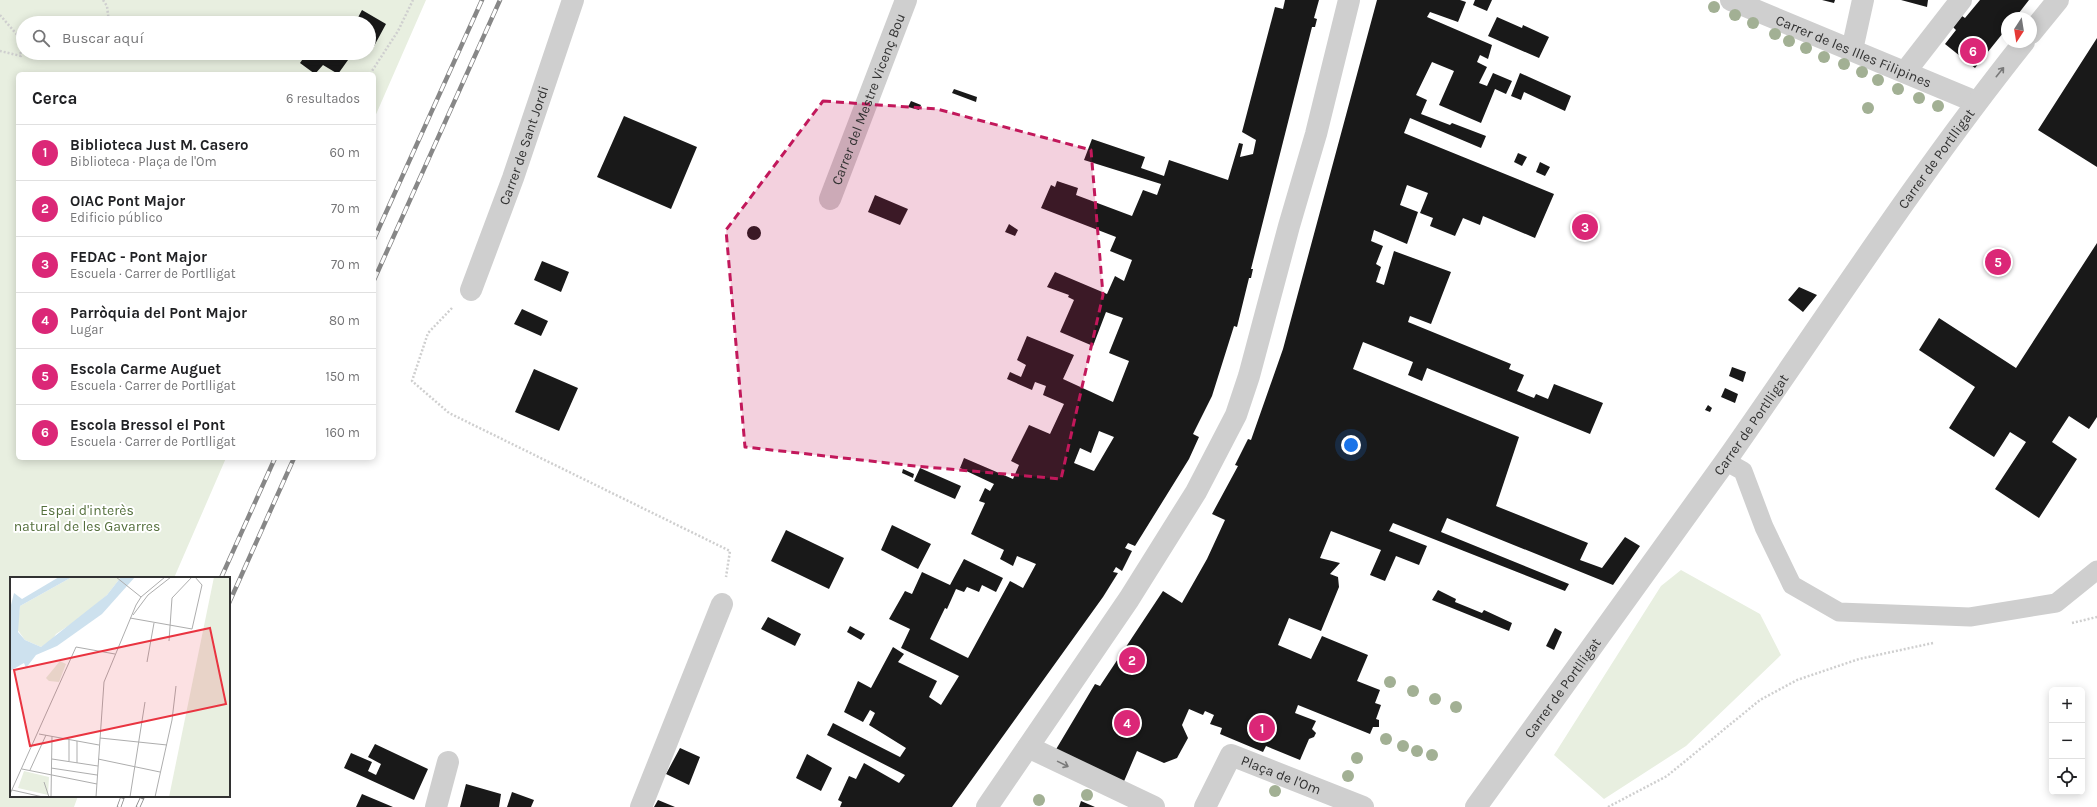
<!DOCTYPE html>
<html lang="es">
<head>
<meta charset="utf-8">
<style>
  :root { --surface:#fff; --page:#f6f6f6; --text:#202124; --muted:#757577; --line:#e0e0e0; --accent:#db2777 }
  body { margin:0; font-family:Karla,sans-serif; background:var(--page); color:var(--text) }
  .controls { position:absolute; right:12px; bottom:12px; display:grid; overflow:hidden; border-radius:6px; box-shadow:0 2px 10px #0003 }
  .controls button { width:36px; height:36px; display:grid; place-items:center; padding:0; border:0; border-bottom:1px solid var(--line); background:var(--surface); color:var(--text); font:20px sans-serif }
  .compass { position:absolute; left:2001px; top:12px; width:36px; height:36px; border-radius:50%; background:var(--surface); box-shadow:0 2px 10px #0003; rotate:192deg }
  .you { position:absolute; left:1351px; top:445px; width:14px; height:14px; margin:-10px; border:3px solid #fff; border-radius:50%; background:#1a73e8; box-shadow:0 0 0 6px #1a73e833 }
  .badge { display:grid; place-items:center; width:26px; height:26px; border-radius:50%; background:var(--accent); color:#fff; font-size:13px; font-weight:700 }
  .pin { position:absolute; translate:-50% -50%; border:2px solid #fff; box-shadow:0 1px 4px #0006 }
  .list { margin:0; padding:0; list-style:none }
  h2 { display:flex; justify-content:space-between; align-items:center; height:52px; margin:0; padding:0 16px; font-size:17px }
  h2 small { font-size:13px; font-weight:400; color:var(--muted) }
  .list li { display:grid; grid-template-columns:26px 1fr auto; gap:12px; align-items:center; box-sizing:border-box; height:56px; padding:0 16px; border-top:1px solid var(--line) }
  .list b { display:block; font-size:15px; white-space:nowrap }
  .list p { margin:0; font-size:13px; white-space:nowrap; color:var(--muted) }
  .list em { font-size:13px; font-style:normal; color:var(--muted) }
  .icon { flex:none; width:22px; height:22px; fill:none; stroke:currentColor; stroke-width:2; stroke-linecap:round; stroke-linejoin:round }
  .map { position:relative; flex:none; width:2097px; height:807px; overflow:hidden }
  .search { position:absolute; background:var(--surface); box-shadow:0 2px 10px #0003; left:16px; top:16px; width:360px; height:44px; display:flex; align-items:center; gap:10px; box-sizing:border-box; padding:0 14px; border-radius:22px; color:var(--muted); font-size:15px }
  .panel { position:absolute; background:var(--surface); box-shadow:0 2px 10px #0003; left:16px; top:72px; width:360px; height:388px; border-radius:6px }
  .map>svg:first-child { display:block }
</style>
</head>
<body>
<div class="map">
<svg width="2097" height="807" viewBox="0 0 2097 807">
  <rect width="100%" height="100%" fill="#fff"/>
  <!-- green -->
  <path fill="#e8efe0" fill-rule="evenodd" d="M0,0H426L374,119V74H18V458H226L174,578H11V796H78L74,807H0ZM23,23H369V53H23Z
    M1681,570L1760,614L1781,655L1686,746L1604,799L1554,755L1661,586Z"/>
  <!-- building -->
  <path fill="#191919" fill-rule="evenodd" d="M1285,0H1319L1314,18L1317,19L1315,27H1312L1251,269H1253L1251,278H1249L1237,327L1234,326L1212,396L1193,434L1199,437L1189,459L1135,546L1128,543L1125,548L1132,551L1122,571L1116,567L1113,572L1118,573L1103,597L952,807H840L842,802L838,800L849,776L856,779L864,763L899,783L905,775L827,735L833,723L900,757L906,748L869,725L875,713L870,710L863,722L844,712L858,681L871,688L893,647L904,654L898,662L937,681L929,697L941,705L959,676L901,648L910,629L889,619L905,591L912,594L922,572L950,585L964,559L1003,578L996,592L982,585L979,592L967,587L964,592L956,589L947,609L945,608L930,639L968,658L1010,581L1023,588L1036,564L1017,556L1013,566L1000,559L1004,550L971,534L985,503L979,501L985,488L990,491L994,484L960,468L964,458L1013,479L1019,465L1011,461L1029,425L1050,434L1064,404L1043,395L1046,386L1035,382L1032,390L1007,379L1010,372L1021,377L1026,365L1017,360L1027,336L1074,355L1063,379L1113,402L1129,361L1109,353L1123,318L1106,312L1093,346L1060,332L1074,300L1068,297L1069,295L1047,287L1055,272L1107,294L1115,276L1124,281L1132,260L1110,251L1116,237L1041,208L1051,185L1055,187L1057,181L1078,188L1076,195L1132,216L1143,190L1157,195L1161,184L1084,160L1092,139L1145,157L1141,168L1164,176L1169,160L1228,180L1239,143L1243,144L1240,157L1253,154L1256,140L1242,132L1275,7L1283,9ZM1099,431L1114,437L1094,471L1074,463L1080,448L1091,453Z
    M1377,0H1460L1466,2L1458,22L1430,12L1427,17L1492,45L1488,59L1480,55L1477,62L1487,67L1479,83L1487,86L1493,73L1512,81L1506,94L1495,89L1481,123L1439,105L1454,71L1432,62L1416,95L1427,100L1421,114L1450,125L1452,123L1486,136L1481,148L1410,118L1404,133L1554,194L1535,238L1483,216L1480,225L1463,218L1455,236L1430,226L1433,218L1420,213L1428,193L1407,185L1400,205L1418,212L1407,244L1374,230L1371,241L1383,246L1376,264L1381,267L1376,282L1384,285L1394,251L1451,272L1431,324L1410,316L1408,322L1511,364L1509,369L1524,375L1517,391L1534,398L1536,394L1548,399L1554,384L1603,403L1590,434L1427,368L1422,381L1408,375L1413,362L1363,342L1353,369L1519,437L1496,506L1588,543L1580,560L1602,568L1625,537L1640,546L1613,585L1447,518L1441,532L1569,584L1565,591L1393,523L1389,531L1427,546L1419,565L1396,556L1385,581L1370,575L1381,550L1331,531L1320,558L1340,563L1330,574L1338,577L1339,587L1321,631L1289,618L1278,645L1311,659L1322,636L1368,655L1357,681L1380,690L1375,703L1381,705L1376,719L1379,720V727H1373L1370,734L1298,705L1295,713L1316,721L1312,729L1316,733L1314,737L1309,739L1300,760L1266,746L1263,752L1220,734L1222,728L1210,724L1214,715L1205,711L1203,715L1189,709L1182,725L1188,738L1177,758L1164,763L1137,751L1122,786L1055,751L1095,684L1100,686L1163,591L1182,603L1207,559L1225,520L1212,514L1238,466L1235,465L1248,439L1251,440L1283,349Z
    M1475,0H1492L1487,11L1473,5Z
    M1822,0H1835L1834,3Z
    M1901,0H1928L1927,7Z
    M1980,0H2029L2015,18H2007V28L1975,68L1945,44L1956,30L1953,27L1962,16L1965,18Z
    M362,10L386,24L373,48L369,46V23H355Z
    M1497,17L1522,28L1523,25L1549,37L1539,58L1488,36Z
    M2097,38V167L2038,130Z
    M307,53H353L338,74L323,65L315,74L300,63Z
    M1520,73L1571,96L1565,111L1524,92L1521,100L1511,96Z
    M954,89L977,97L976,102L952,93Z
    M911,101L921,105L919,110L908,107Z
    M624,116L697,147L671,209L597,177Z
    M1518,153L1527,157L1522,166L1514,162Z
    M1540,162L1550,167L1545,176L1536,172Z
    M875,195L908,209L900,225L868,212Z
    M1009,224L1018,230L1015,236L1005,232Z
    M747 233a7 7 0 1 1 14 0a7 7 0 1 1-14 0Z
    M2097,243V417L2089,429L2069,416L2052,442L2077,459L2039,518L1995,489L2026,442L2010,432L1994,457L1949,428L1975,387L1919,350L1939,318L2016,368Z
    M542,261L569,272L561,292L534,280Z
    M1799,287L1817,295L1803,312L1788,300Z
    M522,309L548,321L541,336L514,324Z
    M1732,367L1746,372L1743,382L1729,376Z
    M534,369L578,388L559,431L515,412Z
    M1725,388L1738,394L1735,403L1721,397Z
    M1708,405L1712,408L1710,412L1705,410Z
    M920,468L961,486L955,499L914,481Z
    M903,469L914,474L913,478L902,473Z
    M892,525L931,544L918,569L881,550Z
    M786,530L844,558L829,589L771,561Z
    M1438,590L1456,599L1455,602L1482,613L1484,610L1512,623L1509,631L1432,600Z
    M768,617L801,634L795,646L761,629Z
    M850,626L865,634L861,640L847,632Z
    M1555,628L1562,632L1554,650L1546,646Z
    M375,744L428,769L414,800L344,768L351,753L372,762L368,771L376,775L381,764L368,757Z
    M680,748L700,757L689,785L666,774Z
    M807,754L832,768L821,791L796,778Z
    M466,784L501,794L499,807H460Z
    M512,792L534,800L531,807H507Z
    M362,794L393,807H356Z
    M658,800L675,807H654Z
    M1081,801L1095,807H1079Z"/>
  <g fill="none" stroke-linecap="round" stroke-linejoin="round">
    <!-- path -->
    <path stroke="#cfcfcf" stroke-width="2.5" stroke-dasharray="2 2" stroke-linecap="butt" d="M103,0L107,6L109,23
      M0,15L19,37L21,56L0,51
      M370,74L398,31L413,0
      M452,308L428,333L412,381L449,413L730,551L726,577
      M2072,623L2097,617
      M1608,807L1667,776L1760,700L1797,680L1859,659L1933,643"/>
    <!-- service -->
    <path stroke="#cfcfcf" stroke-width="19" d="M1725,461L1743,471L1764,527L1792,585L1839,612L1970,617L2056,603L2097,570"/>
    <!-- pedestrian -->
    <path stroke="#cfcfcf" stroke-width="22" id="s1" d="M1205,807L1231,755L1363,807"/>
    <!-- minor -->
    <g stroke="#cfcfcf" stroke-width="22">
      <path id="s2" d="M1731,0L1976,102"/>
      <path d="M2031,33L2058,0"/>
      <path d="M1852,50L1863,0"/>
      <path d="M1905,72L1961,0"/>
      <path id="s3" d="M830,199L906,0"/>
      <path id="s4" d="M471,290L513,178L573,0"/>
      <path d="M1028,747L1154,807"/>
      <path d="M436,807L448,762"/>
      <path d="M641,807L722,604"/>
      <path id="s5" d="M1476,807C1559,692 1643,577 1725,462C1824,321 1917,176 2024,42"/>
    </g>
    <!-- tertiary -->
    <path stroke="#cfcfcf" stroke-width="22" d="M987,807L1129,599L1196,492L1236,415L1249,376L1289,226L1316,134L1349,0"/>
    <defs>
      <path id="rail" d="M374,239L482,0
        M374,280L500,0
        M221,578L275,458
        M229,603L294,458
        M119,807L123,796
        M138,807L143,796"/>
    </defs>
    <!-- rail casing -->
    <use href="#rail" stroke="#878787" stroke-width="4.5"/>
    <!-- rail -->
    <use href="#rail" stroke="#fff" stroke-width="3" stroke-dasharray="9" stroke-linecap="butt"/>
  </g>
  <!-- trees -->
  <g fill="#a2b094">
    <circle cx="1714" cy="7" r="6"/>
    <circle cx="1735" cy="15" r="6"/>
    <circle cx="1753" cy="23" r="6"/>
    <circle cx="1775" cy="34" r="6"/>
    <circle cx="1789" cy="41" r="6"/>
    <circle cx="1806" cy="48" r="6"/>
    <circle cx="1824" cy="57" r="6"/>
    <circle cx="1844" cy="64" r="6"/>
    <circle cx="1862" cy="72" r="6"/>
    <circle cx="1878" cy="80" r="6"/>
    <circle cx="1898" cy="89" r="6"/>
    <circle cx="1919" cy="98" r="6"/>
    <circle cx="1938" cy="106" r="6"/>
    <circle cx="1868" cy="108" r="6"/>
    <circle cx="1390" cy="682" r="6"/>
    <circle cx="1413" cy="691" r="6"/>
    <circle cx="1435" cy="699" r="6"/>
    <circle cx="1456" cy="707" r="6"/>
    <circle cx="1386" cy="739" r="6"/>
    <circle cx="1403" cy="746" r="6"/>
    <circle cx="1417" cy="751" r="6"/>
    <circle cx="1432" cy="755" r="6"/>
    <circle cx="1357" cy="758" r="6"/>
    <circle cx="1348" cy="776" r="6"/>
    <circle cx="1275" cy="791" r="6"/>
    <circle cx="1087" cy="795" r="6"/>
    <circle cx="1039" cy="800" r="6"/>
  </g>
  <!-- one-way arrows -->
  <defs><path id="oneway-shaft" d="M-6 0H5M1.5-3L5.5 0L1.5 3" fill="none" stroke-width="1.6" stroke-linecap="round" stroke-linejoin="round"/></defs>
  <g stroke="#797979">
    <use href="#oneway-shaft" transform="translate(2000 72) rotate(-51)"/>
    <use href="#oneway-shaft" transform="translate(1063 764) rotate(26)"/>
  </g>
  <!-- marked area -->
  <path fill="#c2185b" fill-opacity="0.2" stroke="#c2185b" stroke-width="3" stroke-dasharray="8 5" stroke-linejoin="round" d="M823,101L937,109L1091,150L1103,295L1061,479L915,466L745,447L726,230Z"/>
  <g text-anchor="middle" stroke-width="4" stroke-linejoin="round" paint-order="stroke">
    <!-- street labels -->
    <g font-size="14" fill="#323232" stroke="#fff">
      <text dy="5" stroke="none"><textPath href="#s2" startOffset="133">Carrer de les Illes Filipines</textPath></text>
      <text dy="5" stroke="none"><textPath href="#s3" startOffset="107">Carrer del Mestre Vicenç Bou</textPath></text>
      <text dy="5" stroke="none"><textPath href="#s4" startOffset="154">Carrer de Sant Jordi</textPath></text>
      <text dy="5" stroke="none"><textPath href="#s5" startOffset="795">Carrer de Portlligat</textPath></text>
      <text dy="5" stroke="none"><textPath href="#s5" startOffset="471">Carrer de Portlligat</textPath></text>
      <text dy="5" stroke="none"><textPath href="#s5" startOffset="147">Carrer de Portlligat</textPath></text>
      <text dy="5" stroke="none"><textPath href="#s1" startOffset="112">Plaça de l'Om</textPath></text>
    </g>
    <!-- park labels -->
    <g font-size="14" fill="#55703d" stroke="#fff">
      <text x="87" y="515">Espai d'interès<tspan x="87" dy="16">natural de les Gavarres</tspan></text>
    </g>
  </g>
  <!-- overview -->
  <g transform="translate(10 577)">
    <rect width="220" height="220" fill="#fff"/>
    <path d="M62,0H111L97,18L70,41L46,57L42,63L31,70L15,63L7,52L10,29ZM204,0H220V220H159ZM50,84L56,87L49,105L39,104L36,101ZM14,194L39,200L38,218L8,211Z" fill="#e8efe0"/>
    <path d="M49,0H62L10,29L8,55L15,63L31,70L97,18L111,0H125L92,37L47,69L26,78L16,91L14,86L0,94V32L4,16L12,22Z" fill="#cde1ee"/>
    <path fill="none" stroke="#adadad" stroke-width="1" d="M106,0L131,20M123,38L138,18L161,0M120,41L182,52L192,8L185,0M159,64L162,21L182,0M137,85L144,46M29,157L89,168M90,161L157,168M42,182L88,189M88,182L150,195M59,184V162M67,186V164M41,191L87,198M12,192L87,207M20,193L36,158M34,205L39,220M2,213L33,220M0,217L66,70L105,77M41,220L42,159M86,220L94,105L126,28L131,20L155,0M120,220L135,125M145,220L162,143L166,109"/>
    <path fill="#e93440" fill-opacity="0.15" stroke="#e93440" stroke-width="2" d="M200,51L216,127L20,169L4,93Z"/>
    <rect width="220" height="220" fill="none" stroke="#323232" stroke-width="2"/>
  </g>
</svg>
<div class="controls">
<button>+</button>
<button>−</button>
<button><svg class="icon" aria-label="locate" viewBox="0 0 24 24"><circle cx="12" cy="12" r="6"/><path d="M12 2v4M12 18v4M2 12h4M18 12h4"/></svg></button>
</div>
<svg class="compass" viewBox="-18 -18 36 36"><path d="M0-13l5 13h-10z" fill="#e53935"/><path d="M0 13l5-13h-10z" fill="#757577"/></svg>
<div class="you"></div>
<div class="pin badge" style="left:1262px;top:728px">1</div>
<div class="pin badge" style="left:1132px;top:660px">2</div>
<div class="pin badge" style="left:1585px;top:227px">3</div>
<div class="pin badge" style="left:1127px;top:723px">4</div>
<div class="pin badge" style="left:1998px;top:262px">5</div>
<div class="pin badge" style="left:1973px;top:51px">6</div>
<div class="search"><svg class="icon" aria-label="search" viewBox="0 0 24 24"><circle cx="10" cy="10" r="6"/><path d="M15 15l6 6"/></svg>Buscar aquí</div>
<section class="panel">
<h2>Cerca<small>6 resultados</small></h2>
<ul class="list">
<li><span class="badge">1</span><div><b>Biblioteca Just M. Casero</b><p>Biblioteca · Plaça de l'Om</p></div><em>60 m</em></li>
<li><span class="badge">2</span><div><b>OIAC Pont Major</b><p>Edificio público</p></div><em>70 m</em></li>
<li><span class="badge">3</span><div><b>FEDAC - Pont Major</b><p>Escuela · Carrer de Portlligat</p></div><em>70 m</em></li>
<li><span class="badge">4</span><div><b>Parròquia del Pont Major</b><p>Lugar</p></div><em>80 m</em></li>
<li><span class="badge">5</span><div><b>Escola Carme Auguet</b><p>Escuela · Carrer de Portlligat</p></div><em>150 m</em></li>
<li><span class="badge">6</span><div><b>Escola Bressol el Pont</b><p>Escuela · Carrer de Portlligat</p></div><em>160 m</em></li>
</ul>
</section>
</div>
</body>
</html>
